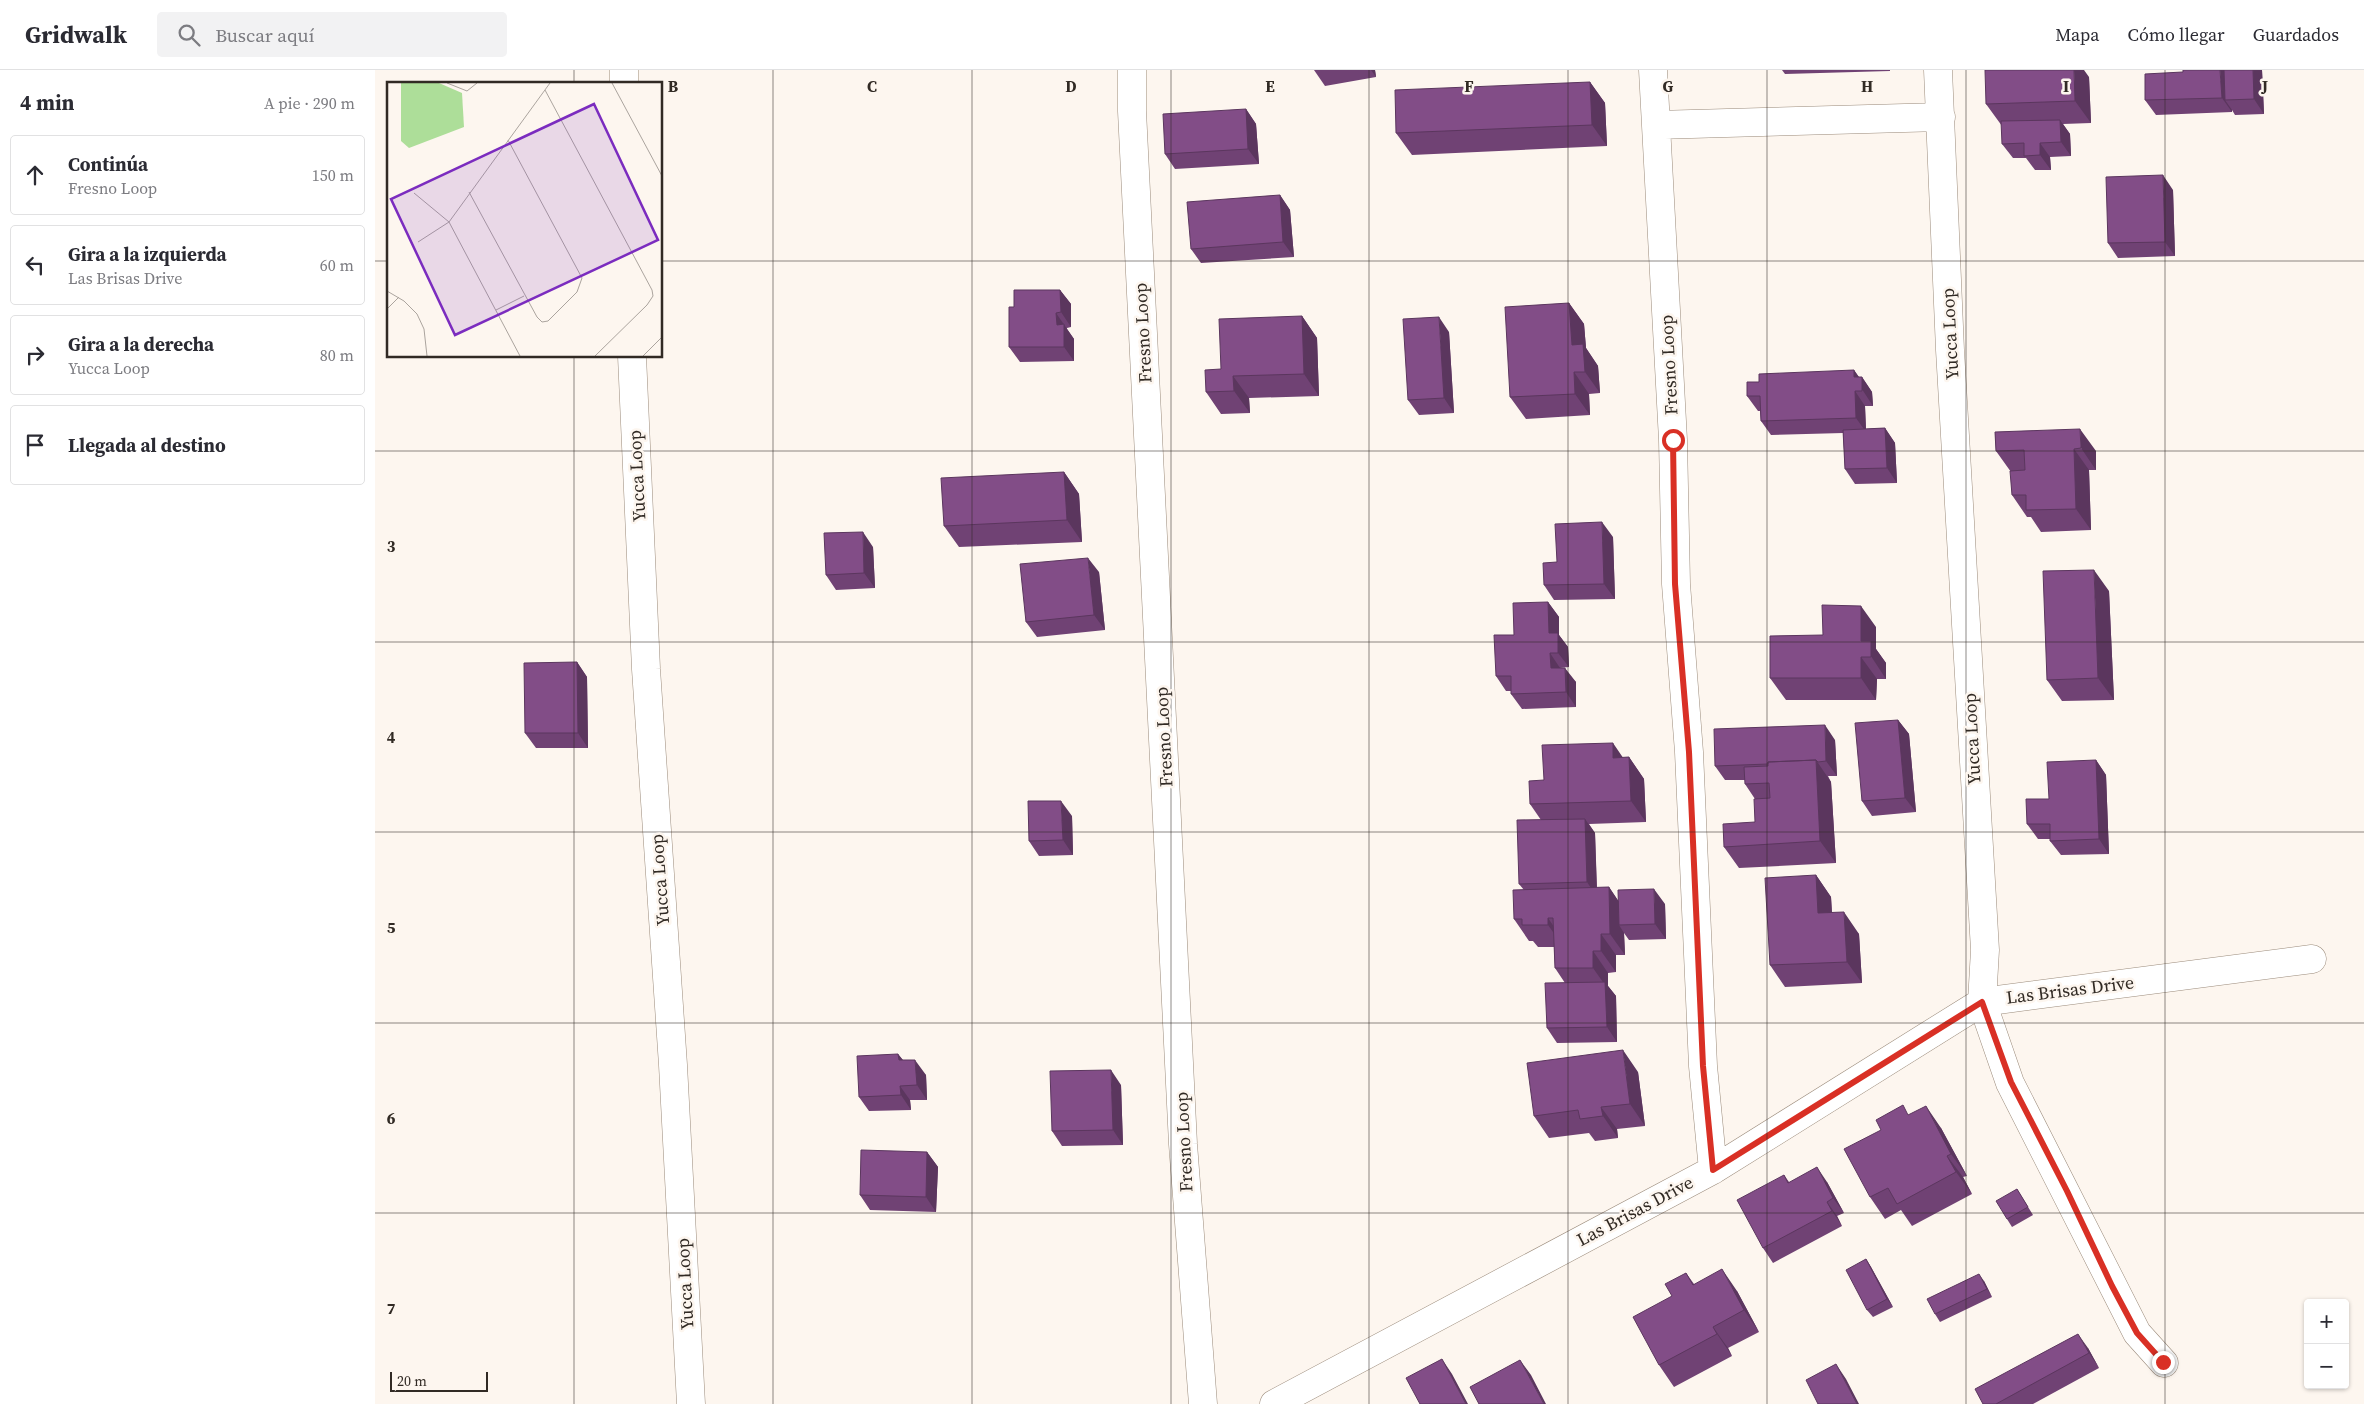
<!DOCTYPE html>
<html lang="es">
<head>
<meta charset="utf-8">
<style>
  :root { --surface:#fff; --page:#f2f2f3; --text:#2b2b33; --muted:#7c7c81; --line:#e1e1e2 }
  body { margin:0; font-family:"Source Serif 4",serif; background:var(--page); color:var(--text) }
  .controls { position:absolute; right:15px; bottom:15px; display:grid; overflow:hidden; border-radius:5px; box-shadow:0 1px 4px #0004 }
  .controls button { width:45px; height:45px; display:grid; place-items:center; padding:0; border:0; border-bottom:1px solid var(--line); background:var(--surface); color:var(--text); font:25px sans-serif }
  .scale { position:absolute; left:15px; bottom:12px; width:98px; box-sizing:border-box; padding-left:5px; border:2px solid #312a24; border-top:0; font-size:14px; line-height:18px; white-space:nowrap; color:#312a24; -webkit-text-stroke:4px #fdf6ef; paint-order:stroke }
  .stop { position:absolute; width:15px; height:15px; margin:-11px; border:4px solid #d93025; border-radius:50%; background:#fff }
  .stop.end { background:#d93025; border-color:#fff; box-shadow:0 1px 5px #0008 }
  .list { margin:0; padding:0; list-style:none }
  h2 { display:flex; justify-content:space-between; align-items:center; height:65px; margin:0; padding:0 20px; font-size:21px }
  h2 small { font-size:16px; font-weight:400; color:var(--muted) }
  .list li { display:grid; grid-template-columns:32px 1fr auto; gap:15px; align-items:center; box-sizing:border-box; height:80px; margin:0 10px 10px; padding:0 10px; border:1px solid var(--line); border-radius:5px }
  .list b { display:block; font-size:19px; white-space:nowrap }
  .list p { margin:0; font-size:16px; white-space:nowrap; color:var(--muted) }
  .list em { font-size:16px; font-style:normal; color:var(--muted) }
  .icon { flex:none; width:28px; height:28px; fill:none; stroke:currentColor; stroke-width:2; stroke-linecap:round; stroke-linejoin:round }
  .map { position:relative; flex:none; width:1989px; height:1334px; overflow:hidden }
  header { display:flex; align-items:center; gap:30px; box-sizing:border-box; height:70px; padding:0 25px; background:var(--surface); border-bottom:1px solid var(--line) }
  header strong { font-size:24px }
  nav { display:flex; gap:28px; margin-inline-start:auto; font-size:18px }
  .search { width:350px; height:45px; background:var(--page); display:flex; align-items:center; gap:12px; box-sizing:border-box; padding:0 18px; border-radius:5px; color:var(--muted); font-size:19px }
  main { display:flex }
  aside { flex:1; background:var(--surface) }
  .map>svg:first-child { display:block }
</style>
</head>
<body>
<header>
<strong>Gridwalk</strong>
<div class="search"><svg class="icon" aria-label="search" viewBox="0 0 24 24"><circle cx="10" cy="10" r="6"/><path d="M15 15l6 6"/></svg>Buscar aquí</div>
<nav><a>Mapa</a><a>Cómo llegar</a><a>Guardados</a></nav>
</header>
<main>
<aside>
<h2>4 min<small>A pie · 290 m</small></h2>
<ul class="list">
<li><svg class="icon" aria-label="ahead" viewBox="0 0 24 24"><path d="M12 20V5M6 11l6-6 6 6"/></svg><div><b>Continúa</b><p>Fresno Loop</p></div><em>150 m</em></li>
<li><svg class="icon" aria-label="left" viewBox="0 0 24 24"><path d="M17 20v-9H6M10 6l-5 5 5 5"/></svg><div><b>Gira a la izquierda</b><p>Las Brisas Drive</p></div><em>60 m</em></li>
<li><svg class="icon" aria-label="right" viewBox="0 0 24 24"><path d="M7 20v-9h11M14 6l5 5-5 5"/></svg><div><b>Gira a la derecha</b><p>Yucca Loop</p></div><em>80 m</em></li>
<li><svg class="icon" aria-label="arrive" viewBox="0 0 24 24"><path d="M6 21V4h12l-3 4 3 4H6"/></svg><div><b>Llegada al destino</b></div></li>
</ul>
</aside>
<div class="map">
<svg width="1989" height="1334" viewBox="0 0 1989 1334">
  <rect width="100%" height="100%" fill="#fdf6ef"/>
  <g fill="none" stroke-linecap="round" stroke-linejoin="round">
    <defs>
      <path id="minor" d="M249,0V14
        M757,0V41L808,1074L828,1334
        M1278,0L1298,370L1301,514L1314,682L1328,996L1338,1100
        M1563,0L1575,280L1610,880L1607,932L1635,1013L1762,1263L1789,1293
        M1281,55L1566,47
        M257,286L271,599L298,995L316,1334
        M899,1334L1338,1100L1607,932L1937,889"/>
    </defs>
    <!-- minor casing -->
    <use href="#minor" stroke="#9b8b7b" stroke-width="29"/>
    <!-- minor -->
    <use href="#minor" stroke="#fff" stroke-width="28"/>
  </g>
  <!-- wall -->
  <path fill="#704274" d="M939,0H1000L1001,7L950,16Z
    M1407,0H1515V1L1410,4Z
    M1887,0L1889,44L1860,45L1857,40V42L1781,45L1770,30Z
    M1714,7L1716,53L1688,54L1695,64L1696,86L1675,87L1676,100H1660L1651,88H1638L1627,74V56L1611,34Z
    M1215,12L1230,33L1232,76L1037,85L1021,63Z
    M871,39L881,54L884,94L800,99L790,84Z
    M1798,120L1800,186L1743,188L1733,173Z
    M905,125L915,140L919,187L826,193L816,179Z
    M685,220L696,234V257L692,258V259L699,269V291L645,292L634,277L639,237Z
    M1194,233L1209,254L1211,278L1223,296L1225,323L1214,324L1215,345L1151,349L1135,327Z
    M927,246L942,268L944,326L874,328L875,343L846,344L831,322L846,299Z
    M1074,262L1079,343L1044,345L1033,330Z
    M1479,300L1484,307H1487L1497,322L1498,336H1490L1491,359L1510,358L1520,373L1522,413L1480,414L1470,399L1468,363L1396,365L1386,351L1385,341H1383L1372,326L1384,312Z
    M1620,362L1721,381V400H1714L1716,460L1666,462L1656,447H1652L1637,425L1636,402L1621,381Z
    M689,402L704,424L707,472L584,477L569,456Z
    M1238,467L1240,529L1179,530L1169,515L1182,492Z
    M498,477L500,518L461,520L451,505Z
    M724,502L730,560L662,567L651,552Z
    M1734,521L1739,630L1687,631L1672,610Z
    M1173,532L1184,547V565L1193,577L1194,597L1185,598L1201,612V637L1147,639L1136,624V621H1131L1121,606L1139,565Z
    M1501,557V579L1511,593V609H1502L1501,630H1411L1395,608L1448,565Z
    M202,592L212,607L213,678H161L150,663Z
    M1523,650L1534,664L1541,742L1497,746L1487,731Z
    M1460,670L1462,706H1453L1456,712L1461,793L1364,798L1349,777L1380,752V729L1370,714V710H1350L1340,696Z
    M1254,687L1269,709L1271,752L1214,754L1220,763L1222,818L1234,817L1243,831L1290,834L1291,869L1254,870L1249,863L1250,885H1241V902L1233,903V916L1241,926L1242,972L1182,973L1172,958L1190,913L1180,898L1179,877H1163L1158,871H1154L1139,849L1149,820L1144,814L1166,750L1155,734L1169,710L1248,688Z
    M1721,690L1731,705L1734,784L1686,785L1675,771V769H1663L1652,754L1674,729Z
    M697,746L698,785L664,786L654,771Z
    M1441,805L1456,827L1457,842L1484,864L1487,913L1410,917L1395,895Z
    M523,984L528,990L551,1005L552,1030H535L536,1040L494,1041L484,1027Z
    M1263,1002L1270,1056L1242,1059L1243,1068L1220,1071L1214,1063L1174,1068L1159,1046Z
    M746,1015L748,1075L687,1076L677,1061Z
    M1535,1045L1566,1058L1592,1106L1588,1107L1597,1124L1537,1156L1526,1140L1510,1149L1495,1127L1506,1060Z
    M552,1082L563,1097L561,1142L495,1140L485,1125Z
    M1409,1105L1414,1112H1452L1469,1143L1462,1146L1467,1156L1398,1193L1388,1178Z
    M1642,1119L1658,1145L1637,1157L1632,1149Z
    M1491,1189L1496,1197L1518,1237L1498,1247L1492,1240Z
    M1311,1203L1319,1214L1362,1221L1384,1262L1353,1278L1357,1286L1299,1317L1284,1295L1297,1226Z
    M1609,1211L1617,1227L1565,1252L1560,1244Z
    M1713,1278L1724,1298L1658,1334H1608Z"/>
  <!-- shaded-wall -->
  <path fill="#5b365e" d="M996,0H1000L1001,7Z
    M1699,0H1709L1714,7L1716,53L1700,31Z
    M1845,0H1855L1850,30L1857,40V42L1847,28Z
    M1878,0H1887L1889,44L1879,29Z
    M1215,12L1230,33L1232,76L1217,55Z
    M871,39L881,54L884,94L873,79Z
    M1685,50L1695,64L1696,86L1686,72Z
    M1665,73L1675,87L1676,100L1665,85Z
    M1788,105L1798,120L1800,186L1790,172Z
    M905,125L915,140L919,187L908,172Z
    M685,220L696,234V257L686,242Z
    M1194,233L1209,254L1211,278L1223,296L1225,323L1210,302L1197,275Z
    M681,243L699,269V291L689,277L682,255Z
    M927,246L942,268L944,326L929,304Z
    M1064,247L1074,262L1079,343L1069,328Z
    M1479,300L1487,312V307L1497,322L1498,336L1479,307Z
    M1199,302L1214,324L1215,345L1200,324Z
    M858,306L874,328L875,343L859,321Z
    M1480,321L1490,336L1491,362L1481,348Z
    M1510,358L1520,373L1522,413L1512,398Z
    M1705,359L1721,381V400L1706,378Z
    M1699,379L1714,400L1716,460L1701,439Z
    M689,402L704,424L707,472L692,450Z
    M1227,452L1238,467L1240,529L1229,514Z
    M488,462L498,477L500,518L489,503Z
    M713,488L724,502L730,560L719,545Z
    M1719,500L1734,521L1739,630L1723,608Z
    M1173,532L1184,547V565L1193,577L1194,597L1183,583L1174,563Z
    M1486,536L1501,557V579L1511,593V609L1486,571Z
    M1175,583L1185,598H1176Z
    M1486,587L1502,609L1501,630L1486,608Z
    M202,592L212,607L213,678L203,663Z
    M1190,598L1201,612V637L1191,622Z
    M1523,650L1534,664L1541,742L1530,728Z
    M1450,655L1460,670L1462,706L1451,691Z
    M1238,673L1253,695L1238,688Z
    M1254,687L1269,709L1271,752L1256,731Z
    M1441,690L1456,712L1461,793L1445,771Z
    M1721,690L1731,705L1734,784L1724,769Z
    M686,731L697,746L698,785L688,770Z
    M1210,749L1220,763L1222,827L1212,812Z
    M1441,805L1456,827L1458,865L1443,843Z
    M1234,817L1249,839L1244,855L1249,863L1250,885L1235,864Z
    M1279,819L1290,834L1291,869L1280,854Z
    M1469,842L1484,864L1487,913L1472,892Z
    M1173,848L1188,870V876L1173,855Z
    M1226,864L1241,885V902L1226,881Z
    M1218,881L1233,903V916L1241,926L1242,972L1232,957L1230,915L1218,898Z
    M1248,980L1263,1002L1270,1056L1255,1034Z
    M523,984L534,998L524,990Z
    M540,990L551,1005L552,1030L542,1015Z
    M736,1000L746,1015L748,1075L738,1060Z
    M525,1016L535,1030L536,1040L526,1025Z
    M1551,1036L1566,1058L1592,1106L1576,1084Z
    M1226,1037L1242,1059L1243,1068L1228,1046Z
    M552,1082L563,1097L561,1142L551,1127Z
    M1572,1086L1588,1107L1597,1124L1581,1102Z
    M1442,1097L1452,1112L1469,1143L1458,1128Z
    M1452,1132L1462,1146L1467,1156L1457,1141Z
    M1491,1189L1496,1197L1518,1237L1512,1229Z
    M1347,1199L1362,1221L1384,1262L1369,1240Z
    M1604,1204L1609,1211L1617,1227L1612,1219Z
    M1338,1257L1353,1278L1357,1286L1342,1264Z
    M1703,1264L1713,1278L1724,1298L1714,1283Z
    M1067,1289L1077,1304L1093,1334H1091Z
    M1145,1290L1156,1305L1171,1334H1169Z
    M1461,1294L1471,1309L1484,1334H1482Z"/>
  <!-- building -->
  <path fill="#824d87" stroke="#5b365e" d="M1610,0H1699L1700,31L1611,34Z
    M1808,0H1845L1847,28L1770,30V4L1808,2Z
    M1849,0H1878L1879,29L1850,30Z
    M1215,12L1217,55L1021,63L1020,20Z
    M871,39L873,79L790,84L788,44Z
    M1685,50L1686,72L1665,73V85L1649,86V73L1627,74L1626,51Z
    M1788,105L1790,172L1733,173L1731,107Z
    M905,125L908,172L816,179L812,132Z
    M639,220H685L686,242L681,243L682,255L689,254V277H634V237H639Z
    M1194,233L1197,275L1208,274L1210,302H1199L1200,324L1135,327L1130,237Z
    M927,246L929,304L858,306L859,321L831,322L830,300L846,299L844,249Z
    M1064,247L1069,328L1033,330L1028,249Z
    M1479,300V307H1487V321H1480L1481,348L1386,351L1385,326H1372V312H1384V304Z
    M1510,358L1512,398L1470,399L1468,360Z
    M1705,359L1706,378L1699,379L1701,439L1651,440V425H1637L1635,401L1650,400L1649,380L1621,381L1620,362Z
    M689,402L692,450L569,456L566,408Z
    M1227,452L1229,514L1169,515L1168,493L1182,492L1180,454Z
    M488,462L489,503L451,505L449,463Z
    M713,488L719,545L651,552L645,494Z
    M1719,500L1723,608L1672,610L1668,501Z
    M1173,532L1174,563H1183V583H1175L1176,598H1190L1191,622L1136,624V606H1121L1119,565H1139L1138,533Z
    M1447,535L1486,536V571H1496V587H1486V608H1395V566L1448,565Z
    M202,592L203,663H150L149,593Z
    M1523,650L1530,728L1487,731L1480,653Z
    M1450,655L1451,691L1443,692L1441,690L1393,692V694L1340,696L1339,659Z
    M1238,673V688L1254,687L1256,731L1155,734L1154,711L1169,710L1167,675Z
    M1441,690L1445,771L1349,777L1348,754L1380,752L1379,729L1395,728L1394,713L1370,714L1369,697L1393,696V692Z
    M1721,690L1724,769L1675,771V754H1652L1651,729H1674L1672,692Z
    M653,731H686L688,770L654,771Z
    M1210,749L1212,812L1144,814L1142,750Z
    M1441,805L1443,843L1469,842L1472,892L1395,895L1390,808Z
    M1234,817L1235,864H1226V881H1218V898H1180L1178,848H1173V855H1147V849H1139L1138,820Z
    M1279,819L1280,854L1244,855L1243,820Z
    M1230,912L1232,957L1172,958L1170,913Z
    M1248,980L1255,1034L1226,1037L1228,1046L1205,1049L1203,1040L1159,1046L1152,993Z
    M523,984L524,990H540L542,1015L525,1016L526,1025L484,1027L482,986Z
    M736,1000L738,1060L677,1061L675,1001Z
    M1528,1035L1533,1045L1551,1036L1576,1084L1572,1086L1581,1102L1522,1134L1513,1118L1495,1127L1469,1079L1506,1060L1501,1050Z
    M486,1080L552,1082L551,1127L485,1125Z
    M1442,1097L1458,1128L1452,1132L1457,1141L1388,1178L1362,1130L1409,1105L1413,1113Z
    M1642,1119L1653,1137L1632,1149L1621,1131Z
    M1491,1189L1512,1229L1492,1240L1471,1200Z
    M1347,1199L1369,1240L1338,1257L1342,1264L1284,1295L1258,1247L1297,1226L1290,1214L1311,1203L1318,1215Z
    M1604,1204L1612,1219L1560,1244L1552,1229Z
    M1703,1264L1714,1283L1621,1334H1608L1600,1319Z
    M1067,1289L1091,1334H1045L1031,1308Z
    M1145,1290L1169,1334H1104L1095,1317Z
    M1461,1294L1482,1334H1443L1431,1310Z"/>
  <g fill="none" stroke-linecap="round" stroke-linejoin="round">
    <!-- route -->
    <path stroke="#d93025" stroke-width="6" d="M1298,370L1300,514L1314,682L1328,996L1338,1100L1607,932L1636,1012L1692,1121L1737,1216L1762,1263L1788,1292"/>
  </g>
  <!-- grid -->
  <path fill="none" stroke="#312a24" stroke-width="1" stroke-opacity="0.55" d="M199,0V14M398,0V1334M597,0V1334M796,0V1334M994,0V1334M1193,0V1334M1392,0V1334M1591,0V1334M1790,0V1334M0,191H14M286,191H1989M199,286V1334M0,381H1989M0,572H1989M0,762H1989M0,953H1989M0,1143H1989"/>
  <g text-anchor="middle" stroke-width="5" stroke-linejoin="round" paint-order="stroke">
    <!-- street labels -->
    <g font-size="18" fill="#312a24" stroke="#fdf6ef">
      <text transform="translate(768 263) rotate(-93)" y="6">Fresno Loop</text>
      <text transform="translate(1575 264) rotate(-93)" y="6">Yucca Loop</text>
      <text transform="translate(1294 295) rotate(-93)" y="6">Fresno Loop</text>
      <text transform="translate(262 406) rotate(-93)" y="6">Yucca Loop</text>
      <text transform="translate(789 667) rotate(-93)" y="6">Fresno Loop</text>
      <text transform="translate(1597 669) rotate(-93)" y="6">Yucca Loop</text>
      <text transform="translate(285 810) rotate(-94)" y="6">Yucca Loop</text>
      <text transform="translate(1695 920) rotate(-7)" y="6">Las Brisas Drive</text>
      <text transform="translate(809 1072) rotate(-93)" y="6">Fresno Loop</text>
      <text transform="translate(1260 1141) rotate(-28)" y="6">Las Brisas Drive</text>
      <text transform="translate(310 1214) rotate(-93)" y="6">Yucca Loop</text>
    </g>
  </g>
  <!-- overview -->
  <g transform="translate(12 12)">
    <rect width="275" height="275" fill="#fdf6ef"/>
    <path d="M14,1H52L75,11L77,45L22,66L14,59Z" fill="#adde99"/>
    <path fill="none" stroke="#aba49e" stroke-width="1" d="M60,1L80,9L90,1M225,1L275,94M158,8L265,208L266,214L260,223L208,274M82,110L150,235L155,240L161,239L190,210L195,196L121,58M27,111L62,140L133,274M31,160L62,140L163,1M0,209L17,219L30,232L37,247L40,274M0,227L12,215M109,228L137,214M256,274L275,255"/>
    <path fill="#7b2cbf" fill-opacity="0.15" stroke="#7b2cbf" stroke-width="2.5" d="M207,22L271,158L68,253L4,117Z"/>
    <rect width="275" height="275" fill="none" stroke="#312a24" stroke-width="2.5"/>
  </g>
  <g font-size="16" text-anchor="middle" font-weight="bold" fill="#312a24" stroke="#fdf6ef" stroke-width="5" stroke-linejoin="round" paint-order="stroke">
    <text x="298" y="22">B</text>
    <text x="497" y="22">C</text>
    <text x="696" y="22">D</text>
    <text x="895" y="22">E</text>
    <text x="1094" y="22">F</text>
    <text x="1293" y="22">G</text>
    <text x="1492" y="22">H</text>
    <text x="1691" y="22">I</text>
    <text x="1890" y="22">J</text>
    <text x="16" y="482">3</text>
    <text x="16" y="673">4</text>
    <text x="16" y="863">5</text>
    <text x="16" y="1054">6</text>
    <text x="16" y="1244">7</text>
  </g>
</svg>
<div class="controls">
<button>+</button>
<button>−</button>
</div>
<div class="scale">20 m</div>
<div class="stop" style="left:1298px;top:370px"></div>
<div class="stop end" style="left:1788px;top:1292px"></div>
</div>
</main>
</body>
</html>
